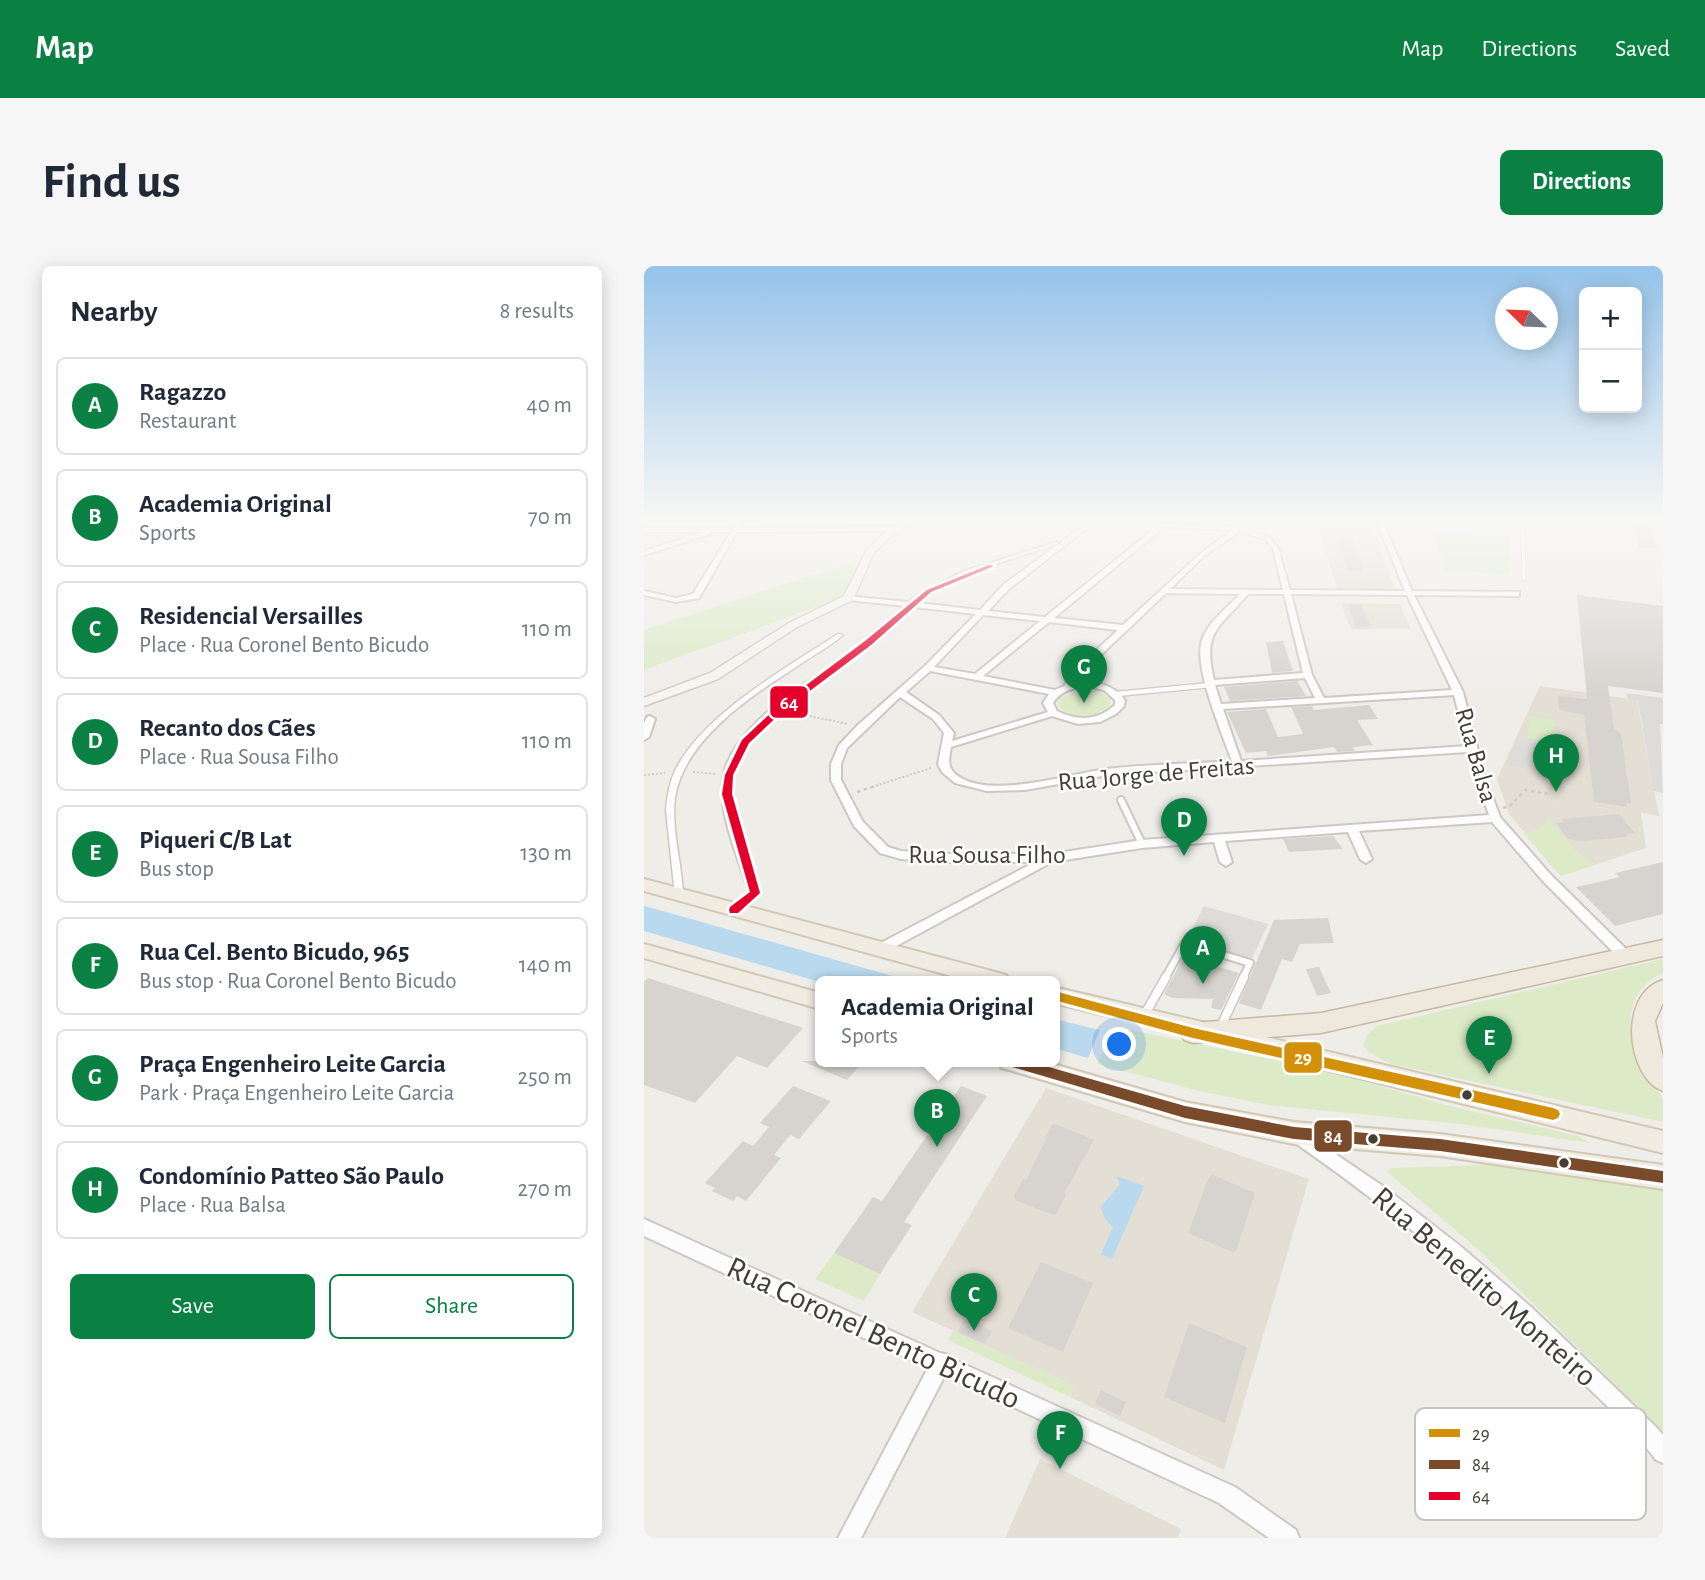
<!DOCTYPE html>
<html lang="en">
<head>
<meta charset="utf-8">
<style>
  :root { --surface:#fff; --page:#f6f6f7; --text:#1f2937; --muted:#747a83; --line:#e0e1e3; --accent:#0b8043 }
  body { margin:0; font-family:"Alegreya Sans",sans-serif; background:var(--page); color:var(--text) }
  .controls { position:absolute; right:21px; top:21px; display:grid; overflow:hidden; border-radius:10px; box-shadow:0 4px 18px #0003 }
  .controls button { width:63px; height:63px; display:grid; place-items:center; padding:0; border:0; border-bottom:2px solid var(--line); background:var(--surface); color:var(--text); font:35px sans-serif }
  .compass { position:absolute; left:851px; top:21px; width:63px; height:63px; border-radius:50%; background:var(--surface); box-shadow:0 4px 18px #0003; rotate:293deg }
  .you { position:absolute; left:476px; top:779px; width:24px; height:24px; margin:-18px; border:5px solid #fff; border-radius:50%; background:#1a73e8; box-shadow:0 0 0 10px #1a73e833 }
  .badge { display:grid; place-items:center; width:46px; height:46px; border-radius:50%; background:var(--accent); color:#fff; font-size:23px; font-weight:700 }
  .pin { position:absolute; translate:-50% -58px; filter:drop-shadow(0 2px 4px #0008) }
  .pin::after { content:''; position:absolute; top:37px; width:24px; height:21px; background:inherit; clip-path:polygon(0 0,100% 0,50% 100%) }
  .popup { position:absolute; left:171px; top:710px; width:245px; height:91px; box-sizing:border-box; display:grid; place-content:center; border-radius:10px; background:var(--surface); filter:drop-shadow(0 2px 5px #0005); font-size:23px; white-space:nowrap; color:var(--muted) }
  .popup b { font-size:26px; color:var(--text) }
  .popup::after { content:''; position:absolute; left:50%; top:100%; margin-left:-14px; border:14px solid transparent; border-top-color:var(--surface) }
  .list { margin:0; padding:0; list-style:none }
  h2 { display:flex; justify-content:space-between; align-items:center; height:91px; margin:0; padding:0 28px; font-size:30px }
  h2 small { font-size:23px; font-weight:400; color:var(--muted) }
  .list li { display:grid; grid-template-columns:46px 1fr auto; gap:21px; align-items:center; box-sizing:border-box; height:98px; margin:0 14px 14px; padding:0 14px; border:2px solid var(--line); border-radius:10px }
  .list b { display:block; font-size:26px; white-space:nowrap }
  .list p { margin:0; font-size:23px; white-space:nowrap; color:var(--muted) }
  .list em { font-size:23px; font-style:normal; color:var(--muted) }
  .actions { display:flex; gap:14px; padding:21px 28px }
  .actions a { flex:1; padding:16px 0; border:2px solid var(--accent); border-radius:10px; text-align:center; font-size:24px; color:var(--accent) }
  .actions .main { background:var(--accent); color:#fff }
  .map { position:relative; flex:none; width:1019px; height:1272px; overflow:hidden; border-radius:10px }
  header { display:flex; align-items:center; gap:42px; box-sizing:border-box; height:98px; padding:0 35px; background:var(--accent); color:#fff }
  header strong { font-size:33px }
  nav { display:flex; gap:38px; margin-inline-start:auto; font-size:24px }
  .intro { display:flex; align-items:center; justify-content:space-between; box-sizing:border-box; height:168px; padding:0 42px }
  h1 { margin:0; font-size:49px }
  .button { padding:18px 32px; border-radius:10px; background:var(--accent); color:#fff; font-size:24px; font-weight:700 }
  main { display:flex; gap:42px; padding:0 42px }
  aside { flex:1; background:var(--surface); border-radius:10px; box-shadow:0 4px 18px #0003 }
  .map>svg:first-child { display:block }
</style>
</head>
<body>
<header>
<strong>Map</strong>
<nav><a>Map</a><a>Directions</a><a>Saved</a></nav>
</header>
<div class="intro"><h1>Find us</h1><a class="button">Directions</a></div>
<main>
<aside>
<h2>Nearby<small>8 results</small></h2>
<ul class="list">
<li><span class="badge">A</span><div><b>Ragazzo</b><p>Restaurant</p></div><em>40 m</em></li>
<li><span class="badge">B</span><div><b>Academia Original</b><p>Sports</p></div><em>70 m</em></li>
<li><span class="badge">C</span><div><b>Residencial Versailles</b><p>Place · Rua Coronel Bento Bicudo</p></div><em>110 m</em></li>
<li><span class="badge">D</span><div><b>Recanto dos Cães</b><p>Place · Rua Sousa Filho</p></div><em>110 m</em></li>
<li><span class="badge">E</span><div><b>Piqueri C/B Lat</b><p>Bus stop</p></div><em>130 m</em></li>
<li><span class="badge">F</span><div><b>Rua Cel. Bento Bicudo, 965</b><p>Bus stop · Rua Coronel Bento Bicudo</p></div><em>140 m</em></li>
<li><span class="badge">G</span><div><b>Praça Engenheiro Leite Garcia</b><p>Park · Praça Engenheiro Leite Garcia</p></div><em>250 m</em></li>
<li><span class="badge">H</span><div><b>Condomínio Patteo São Paulo</b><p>Place · Rua Balsa</p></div><em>270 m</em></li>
</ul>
<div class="actions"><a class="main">Save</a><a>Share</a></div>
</aside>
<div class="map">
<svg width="1019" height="1272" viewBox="0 0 1019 1272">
  <rect width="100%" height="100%" fill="#efede8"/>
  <!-- residential -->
  <path fill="#e4dfd5" d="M618,254H724L752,325H694L672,259H613Z
    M697,337L756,338L767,363H707Z
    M896,420L993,434L1015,550L997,547L1002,582L917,610L865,548L853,513Z
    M402,822L665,913L580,1204L426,1131L430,1120L268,1046Z
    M396,1193L537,1263L534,1272H361Z"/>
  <!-- green -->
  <path fill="#ddeac8" d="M791,268L865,270L866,309L800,304Z
    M212,295L203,324L196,332L0,404V364Z
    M438,424L455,425L466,433V439C453,452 424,456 414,438L417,431Z
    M885,450L911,454V476L884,472Z
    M906,553L929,582L950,599L917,610L879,567L893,564Z
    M1019,693V707C972,729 983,780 1007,816C1010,822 1018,827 1019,834C1019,841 1019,849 1019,856L747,798L723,785L719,779L723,769L733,760Z
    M472,761L683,805L802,839L934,870L946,877L817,858L624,839L555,825L453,798Z
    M843,899L1019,923V1166L837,986L743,906L747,902Z
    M190,987L236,1008L220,1035L171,1013Z
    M309,1065L431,1120L426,1131L304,1074Z"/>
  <!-- parking -->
  <path fill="#dedcd8" d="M982,427L1019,432V458H1016L1019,527L1010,525L994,435L984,433Z
    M873,474L913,480L914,504L903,502V505L861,499Z
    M560,640L624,658L606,697L541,677Z"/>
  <!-- water -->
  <path fill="#b8d9ee" d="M0,640L33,649L266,715L176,716L0,665Z
    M410,753L456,764L444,792L410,782Z
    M472,910L500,920L468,993L457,988L469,961L461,953L457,941L476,918Z"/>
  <!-- building -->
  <path fill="#d7d4cf" d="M989,256L1005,258L1013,283L995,281Z
    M692,264H706L719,305H704Z
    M933,329L1019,340V427L964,420L970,462L977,468L987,537H982L983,541L950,536L940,449L915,444L914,430L943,433Z
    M704,339H718L727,361H712Z
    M639,375L649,405L628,407L622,376Z
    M653,415L662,430L586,435L580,421Z
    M725,439L734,453L713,454L729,479L709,481L711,485L693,486L690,481L624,490L622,485L602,487L583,446L622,443L634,471L659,468L647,441L668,440L670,444Z
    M975,548L991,567L982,568L984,571L935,575L924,573L912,557L920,556L917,553Z
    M689,570L699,583L645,586L639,573Z
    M1019,596V648L971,660L932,621L976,611L971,607Z
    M684,652L690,677L656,678L648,696L638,693L617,744L595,737L630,654Z
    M540,690L595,707L577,744L567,742L569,733L528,732L520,728Z
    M675,701L687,727L673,730L662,703Z
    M4,712L159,762L123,802L93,790L51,837L0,819V716Z
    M158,795H220L203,814Z
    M149,820L187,835L155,873L146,869L130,889L137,892L102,935L93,930L89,935L68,925L71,922L61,917L99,875L109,880L125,861L116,857Z
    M317,820L343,830L260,956L268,959L236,1008L190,987L229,931L238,935Z
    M412,858L450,874L420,928L422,929L413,947L409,949L371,934L370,930L379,913L382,914L408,859Z
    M569,909L611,927L592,985L588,986L544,967L565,911Z
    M397,996L449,1017L419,1086L364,1062Z
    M321,1052L348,1065L341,1078L313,1066Z
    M545,1057L603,1081L581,1157L520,1131Z
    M457,1124L482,1136L476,1150L451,1138Z"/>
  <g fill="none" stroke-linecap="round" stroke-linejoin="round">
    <defs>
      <path id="service-far3" d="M869,254V264
        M879,254L880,313"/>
      <path id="service-far2" d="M472,428L567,419"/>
      <path id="service-far1" d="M477,534L498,578
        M521,712L541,677L606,697L599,712"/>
      <path id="service" d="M501,748L522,711
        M577,760L600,711"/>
      <path id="pedestrian" d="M194,368L199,369C186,380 170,389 155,399C109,429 40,473 31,532C27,562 38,598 39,628L34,631L31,630L22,544C23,532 25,518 30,507C55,451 143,401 194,368Z"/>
      <path id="minor" d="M94,254H100L96,262L253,261L256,263L253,265L93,266L55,332L32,336L0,329V325L32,332L49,328L87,266H65V268L0,289V285L60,266H0V262H89Z
        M602,254H610L600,262L626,272L634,282L646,324L761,325L732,254H738L768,325L875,326V330H872L770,329L819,426L840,508L856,551L906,608L986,687L988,690L986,693H976L898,614L848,556L715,565L728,593L722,597L716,593L704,566L581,575L588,596L582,600L576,596L570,576L498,582L408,596L241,686H231L230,683L231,680L391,596H295L257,593L236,587L210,560L187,514V498L195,479L214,459L281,400L332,348L269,341C250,358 232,376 212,391C171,421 93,462 89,518C87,555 106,593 117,627L94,647H86L84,644L86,641L105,626C95,593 78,557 78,522C79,462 165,417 208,386C226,372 243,356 261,340L205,334L201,332L202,330L265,336L284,323L321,305L413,276V278C366,294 313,306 274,337L336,344L359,319L439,260H443V262L365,323L344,345L401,351L516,258L594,260ZM520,261L588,264L556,288L479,359L410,352ZM596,265L622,274L629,283L639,324L526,323L560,290ZM522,327L596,328C584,341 564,356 558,374C549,401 578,467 588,495C546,498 504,498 463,503C425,508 354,531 319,513C303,505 304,496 307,481L408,450L434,458L456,456L472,448L480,440L481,434C469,418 450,414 431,417L439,406ZM604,328H640L659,407L570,414C558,364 575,363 604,328ZM647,328L763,329L808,424L680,432L668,409ZM339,349L396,355L331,408L290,401ZM405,356L474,364L433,402L420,420L411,424L339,410ZM286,405L405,428L399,437L404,446L308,475L310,467L295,449L262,426ZM661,412L671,432L577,438L571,419ZM446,421L460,424L471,434V439C454,455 433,455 413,445L409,437C417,424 431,421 446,421ZM810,429L823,480L597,495L579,443ZM256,431L289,453L300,467L294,498L298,506L311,517L343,525L381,524L464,509L824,486L845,549L498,574L407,588H295L257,585L244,581L219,556L197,514V498L203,482Z
        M6,450L11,453L5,471L0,474V457L3,451Z
        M656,864L740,921L815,979L887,1041L1011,1160L1019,1169V1197L1012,1194C988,1161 956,1134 927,1105C841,1021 749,945 650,876L648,871L650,866Z
        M0,953L296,1087L305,1089L306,1092L591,1221L652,1264L655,1272H625L575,1237L301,1109L217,1272H194L284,1102L0,970Z"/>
      <path id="secondary" d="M262,254H273L244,273L229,288L209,334L153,361L74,413L0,440V432L66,407L145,357L200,330L222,285L238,269Z"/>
      <path id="primary" d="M0,613L355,707L362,709L365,715H325L0,625Z
        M0,678L176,727V743L0,692Z
        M410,721L1019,865V887L410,737Z
        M354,795H399L541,836L650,856L796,868L1019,899V923L796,890L650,878L541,856L365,804L357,802Z"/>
      <path id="trunk" d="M1019,674V690L677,767L549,777L540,774L537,767L540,760L549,757L677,747Z
        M1019,714V737L1011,755L1019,792V825C984,813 972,729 1019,714Z"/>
    </defs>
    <!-- service-far3 casing -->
    <use href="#service-far3" stroke="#ccc9c4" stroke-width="5"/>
    <!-- service-far2 casing -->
    <use href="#service-far2" stroke="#ccc9c4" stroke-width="7"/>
    <!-- service-far1 casing -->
    <use href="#service-far1" stroke="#ccc9c4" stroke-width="10"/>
    <!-- service casing -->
    <use href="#service" stroke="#ccc9c4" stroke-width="11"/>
    <!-- pedestrian casing -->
    <use href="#pedestrian" stroke="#ccc9c4" stroke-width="3"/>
    <!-- minor casing -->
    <use href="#minor" stroke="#ccc9c4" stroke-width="4"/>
    <!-- secondary casing -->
    <use href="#secondary" stroke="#d0ccc0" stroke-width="3"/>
    <!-- primary casing -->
    <use href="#primary" stroke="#d1c9b5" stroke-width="4"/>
    <!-- trunk casing -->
    <use href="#trunk" stroke="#c7b9a3" stroke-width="3"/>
    <!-- path-far1 -->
    <path stroke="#cecbc6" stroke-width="2" stroke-dasharray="2 2" stroke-linecap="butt" d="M146,446L204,458
      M49,506L73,508
      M0,509L21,507
      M228,521L287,502"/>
    <!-- path -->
    <path stroke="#cecbc6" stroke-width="2.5" stroke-dasharray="3.5 3.5" stroke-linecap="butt" d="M213,526L234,519
      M859,542L866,540L881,524L905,528"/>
    <!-- service-far3 -->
    <use href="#service-far3" stroke="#fdfcfc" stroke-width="3.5"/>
    <!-- service-far2 -->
    <use href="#service-far2" stroke="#fdfcfc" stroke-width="4.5"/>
    <!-- service-far1 -->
    <use href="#service-far1" stroke="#fdfcfc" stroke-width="6"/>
    <!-- service -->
    <use href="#service" stroke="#fdfcfc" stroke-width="8"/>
    <!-- pedestrian -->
    <use href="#pedestrian" fill="#fdfcfc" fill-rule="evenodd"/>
    <!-- minor -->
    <use href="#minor" fill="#fdfcfc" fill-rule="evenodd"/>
    <!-- secondary -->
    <use href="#secondary" fill="#f6f4ee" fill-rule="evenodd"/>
    <!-- primary -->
    <use href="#primary" fill="#f1ece2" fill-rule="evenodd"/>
    <!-- trunk -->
    <use href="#trunk" fill="#eee8dd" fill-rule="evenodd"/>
    <defs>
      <path id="bus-1" d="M410,725L549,762L909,842L914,844L916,848L914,852L909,854L549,772L410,734Z"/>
      <path id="bus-2" d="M359,795H384L541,840L650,861L796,873L1019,905V917L796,885L650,873L541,852L365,800L361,799Z"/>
      <path id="bus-3" d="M345,299L350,300L287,326L227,379L139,445L105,477L89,509L88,528L116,627L94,647H86L85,644L86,641L106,626L78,528L81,509L98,474L133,441L221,375L283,324Z"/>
    </defs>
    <!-- bus-1 casing -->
    <use href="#bus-1" stroke="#fff" stroke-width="6"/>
    <!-- bus-2 casing -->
    <use href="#bus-2" stroke="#fff" stroke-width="6"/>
    <!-- bus-3 casing -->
    <use href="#bus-3" stroke="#fff" stroke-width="6"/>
    <!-- bus-1 -->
    <use href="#bus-1" fill="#d3910a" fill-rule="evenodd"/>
    <!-- bus-2 -->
    <use href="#bus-2" fill="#7a4b2a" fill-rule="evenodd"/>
    <!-- bus-3 -->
    <use href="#bus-3" fill="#e4002b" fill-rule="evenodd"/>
  </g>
  <!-- sky -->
  <linearGradient id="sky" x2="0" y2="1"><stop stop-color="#95c3ea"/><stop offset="0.59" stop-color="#f8f7f5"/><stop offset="1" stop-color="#f8f7f5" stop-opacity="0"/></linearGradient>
  <rect width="1019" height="432" fill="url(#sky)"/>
  <!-- markers -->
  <g fill="#453e34" stroke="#fff" stroke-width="2.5">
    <circle cx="823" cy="829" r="6"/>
    <circle cx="729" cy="873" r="6"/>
    <circle cx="920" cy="897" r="6"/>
  </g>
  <g text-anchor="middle" stroke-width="5" stroke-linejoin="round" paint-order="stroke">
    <!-- street labels -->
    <g font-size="26" fill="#453e34" stroke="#fff">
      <text transform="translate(833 489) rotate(74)" y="9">Rua Balsa</text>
      <text transform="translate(512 507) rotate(-5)" y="9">Rua Jorge de Freitas</text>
      <text x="343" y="597">Rua Sousa Filho</text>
    </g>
    <!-- near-street labels -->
    <g font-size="32" fill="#453e34" stroke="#fff">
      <text transform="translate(841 1020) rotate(41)" y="11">Rua Benedito Monteiro</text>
      <text transform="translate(230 1066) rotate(25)" y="11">Rua Coronel Bento Bicudo</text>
    </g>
  </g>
  <!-- legend -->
  <rect x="771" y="1142" width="231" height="112" rx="10" fill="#fff" stroke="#c7c5c2" stroke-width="2"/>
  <rect x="785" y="1163" width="31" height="8" fill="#d3910a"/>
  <rect x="785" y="1194" width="31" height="9" fill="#7a4b2a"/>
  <rect x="785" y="1226" width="31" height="8" fill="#e4002b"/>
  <g font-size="19" fill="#453e34">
    <text x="828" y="1174">29</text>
    <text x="828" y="1205">84</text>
    <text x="828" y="1237">64</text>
  </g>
  <g stroke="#fff" stroke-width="2.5">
    <rect x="125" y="419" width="40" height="34" rx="7" fill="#e4002b"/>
    <rect x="639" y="775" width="40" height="33" rx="7" fill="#d3910a"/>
    <rect x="669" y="853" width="40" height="34" rx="7" fill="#7a4b2a"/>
  </g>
  <g font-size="19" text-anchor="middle" font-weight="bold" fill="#fff">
    <text x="145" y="443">64</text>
    <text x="659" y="798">29</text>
    <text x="689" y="877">84</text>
  </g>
</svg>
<div class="controls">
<button>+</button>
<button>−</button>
</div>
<svg class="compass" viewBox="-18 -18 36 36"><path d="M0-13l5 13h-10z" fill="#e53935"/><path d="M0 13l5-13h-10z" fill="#747a83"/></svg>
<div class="you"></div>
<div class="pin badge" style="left:559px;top:718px">A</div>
<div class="pin badge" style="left:293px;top:881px">B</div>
<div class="popup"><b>Academia Original</b>Sports</div>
<div class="pin badge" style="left:330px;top:1065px">C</div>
<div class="pin badge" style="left:540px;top:590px">D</div>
<div class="pin badge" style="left:845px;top:808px">E</div>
<div class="pin badge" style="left:416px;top:1203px">F</div>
<div class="pin badge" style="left:440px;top:437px">G</div>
<div class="pin badge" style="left:912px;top:526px">H</div>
</div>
</main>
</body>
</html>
